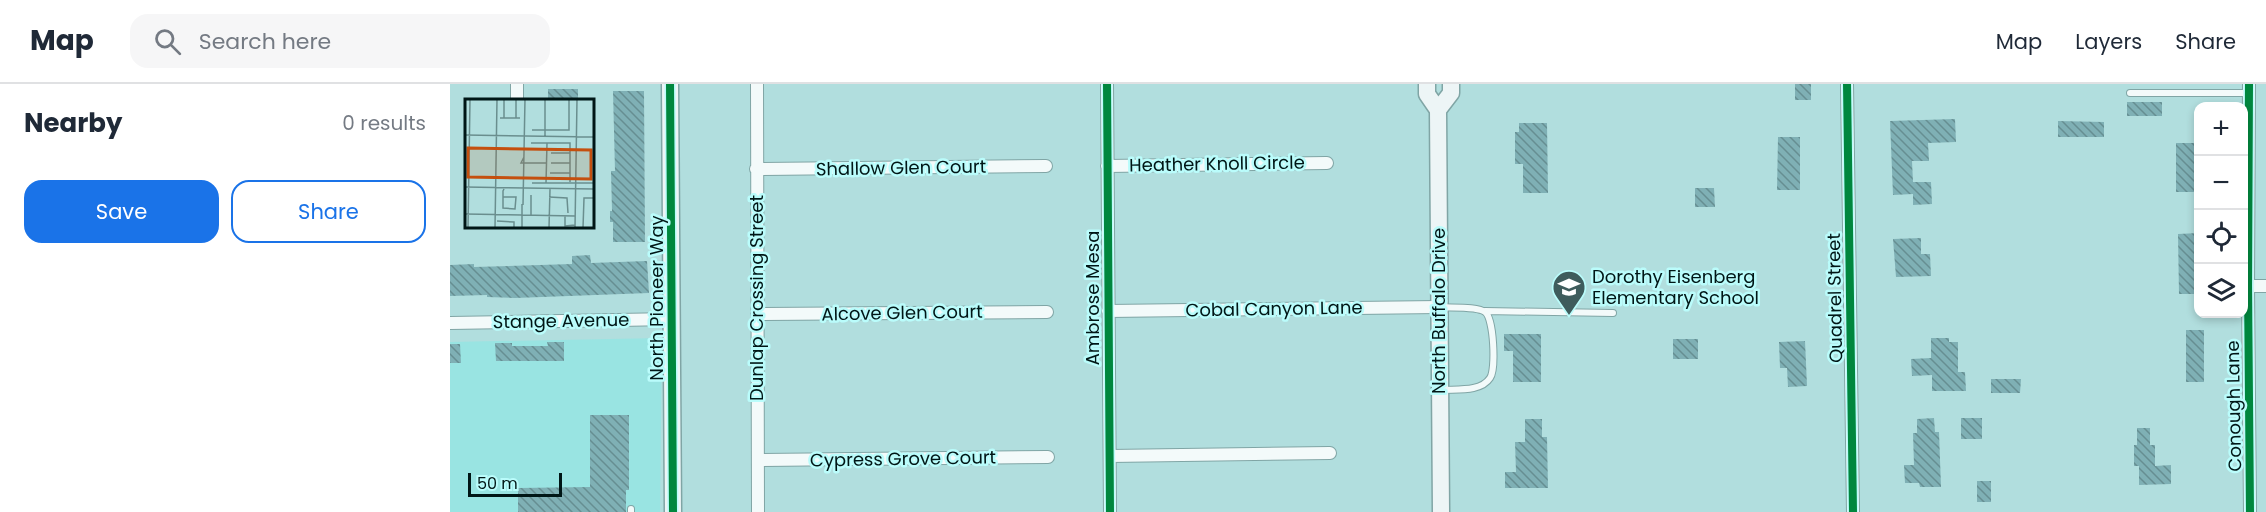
<!DOCTYPE html>
<html lang="en">
<head>
<meta charset="utf-8">
<style>
  :root { --surface:#fff; --page:#f6f6f7; --text:#1f2937; --muted:#747a83; --line:#e0e1e3; --accent:#1a73e8 }
  body { margin:0; font-family:Poppins,sans-serif; background:var(--page); color:var(--text) }
  .controls { position:absolute; right:18px; top:18px; display:grid; overflow:hidden; border-radius:12px; box-shadow:0 3px 9px #0003 }
  .controls button { width:54px; height:54px; display:grid; place-items:center; padding:0; border:0; border-bottom:2px solid var(--line); background:var(--surface); color:var(--text); font:30px sans-serif }
  .scale { position:absolute; left:18px; bottom:15px; width:94px; box-sizing:border-box; padding-left:6px; border:3px solid #001616; border-top:0; font-size:16px; line-height:21px; white-space:nowrap; color:#001616; -webkit-text-stroke:4px #bafcfb; paint-order:stroke }
  .list { margin:0; padding:0; list-style:none }
  h2 { display:flex; justify-content:space-between; align-items:center; height:78px; margin:0; padding:0 24px; font-size:26px }
  h2 small { font-size:20px; font-weight:400; color:var(--muted) }
  .actions { display:flex; gap:12px; padding:18px 24px }
  .actions a { flex:1; padding:14px 0; border:2px solid var(--accent); border-radius:18px; text-align:center; font-size:21px; color:var(--accent) }
  .actions .main { background:var(--accent); color:#fff }
  .icon { flex:none; width:33px; height:33px; fill:none; stroke:currentColor; stroke-width:2; stroke-linecap:round; stroke-linejoin:round }
  .map { position:relative; flex:none; width:1816px; height:428px; overflow:hidden }
  header { display:flex; align-items:center; gap:36px; box-sizing:border-box; height:84px; padding:0 30px; background:var(--surface); border-bottom:2px solid var(--line) }
  header strong { font-size:28px }
  nav { display:flex; gap:33px; margin-inline-start:auto; font-size:21px }
  .search { width:420px; height:54px; background:var(--page); display:flex; align-items:center; gap:15px; box-sizing:border-box; padding:0 21px; border-radius:18px; color:var(--muted); font-size:22px }
  main { display:flex }
  aside { flex:1; background:var(--surface) }
  .map>svg:first-child { display:block }
</style>
</head>
<body>
<header>
<strong>Map</strong>
<div class="search"><svg class="icon" aria-label="search" viewBox="0 0 24 24"><circle cx="10" cy="10" r="6"/><path d="M15 15l6 6"/></svg>Search here</div>
<nav><a>Map</a><a>Layers</a><a>Share</a></nav>
</header>
<main>
<aside>
<h2>Nearby<small>0 results</small></h2>
<ul class="list">
</ul>
<div class="actions"><a class="main">Save</a><a>Share</a></div>
</aside>
<div class="map">
<svg width="1816" height="428" viewBox="0 0 1816 428">
  <defs>
    <pattern id="building-back-hatch" width="6" height="6" patternUnits="userSpaceOnUse" patternTransform="scale(1.5)"><rect width="6" height="6" fill="#7fb0b5"/><path d="M-1 5l2 2M0 0l6 6M5-1l2 2" fill="none" stroke="#668e92"/></pattern>
  </defs>
  <rect width="100%" height="100%" fill="#b1dede"/>
  <!-- built -->
  <path fill="#99e4e2" d="M212,254L210,428H0V258Z"/>
  <!-- building -->
  <path fill="url(#building-back-hatch)" d="M1345,0H1361V16H1345Z
    M98,5H128V16H98Z
    M163,7H194L195,158H163V138H160V127H162L161,87H165Z
    M1677,18H1712V32H1677Z
    M1505,35L1506,58L1478,59L1479,77H1462L1463,98H1481L1482,120L1463,121V110L1443,111L1440,37Z
    M1608,37L1654,38V53H1608Z
    M1069,39H1097L1098,109H1073V80H1065V48H1069Z
    M1328,53H1350V106H1327Z
    M1726,59H1749V108H1726Z
    M1245,104H1264L1265,123H1245Z
    M1749,149V210H1729L1728,150Z
    M1471,154V170H1480L1481,192L1446,193L1443,155Z
    M140,171L141,179L197,177L199,209L65,214L37,213V211L0,212V181L24,180V183L122,180V172Z
    M1736,246H1754V298H1736Z
    M1054,250H1091V298H1063V267H1054Z
    M1481,254H1499V258H1508V288H1515L1516,307H1482V291L1462,292L1461,275L1481,274Z
    M1223,255H1248V275H1223Z
    M1355,257L1357,302L1338,303L1337,284H1330L1329,258Z
    M97,258H114V277H46L45,259H62V262H98Z
    M0,260H10L11,279H0Z
    M1541,295H1571L1570,309H1541Z
    M140,331H179V406H176V428H68V404L140,403Z
    M1484,334L1485,348H1489L1491,403H1470L1469,399H1455L1454,381H1464L1463,349H1467V335Z
    M1511,334H1532V355H1511Z
    M1075,335H1092V353H1097L1098,404H1055V388H1066L1065,358H1075Z
    M1687,344H1700V361H1705V382L1721,381V400L1689,401V382H1684V361H1687Z
    M1527,397H1541V418H1527Z"/>
  <g fill="none" stroke-linecap="round" stroke-linejoin="round">
    <defs>
      <path id="lane" d="M1680,9H1798
        M990,223C1000,224 1028,222 1035,228C1044,234 1046,286 1040,294C1031,308 1007,305 993,306
        M1035,227L1163,229
        M181,425V428"/>
      <path id="street" d="M307,0L308,428
        M657,0L660,428
        M1397,0L1403,428
        M1799,0L1798,202L1800,428
        M67,16V0
        M657,82L877,79
        M306,85L596,82
        M1798,202H1816
        M658,227L989,223
        M307,230L597,228
        M0,239L222,235
        M660,372L880,369
        M308,376L598,373"/>
      <path id="secondary" d="M220,0L223,428
        M977,0V10L988,26L991,428
        M988,26L1001,9V0"/>
    </defs>
    <!-- lane casing -->
    <use href="#lane" stroke="#80a5a5" stroke-width="8"/>
    <!-- street casing -->
    <use href="#street" stroke="#80a5a5" stroke-width="14"/>
    <!-- secondary casing -->
    <use href="#secondary" stroke="#80a5a5" stroke-width="19"/>
    <!-- lane -->
    <use href="#lane" stroke="#f3fafa" stroke-width="6"/>
    <!-- street -->
    <use href="#street" stroke="#f3fafa" stroke-width="12"/>
    <!-- secondary -->
    <use href="#secondary" stroke="#edf5f6" stroke-width="16"/>
    <defs>
      <path id="cycleway" d="M220,0L223,428
        M657,0L660,428
        M1397,0L1403,428
        M1799,0L1798,202L1800,428"/>
    </defs>
    <!-- cycleway casing -->
    <use href="#cycleway" stroke="#bafcfb" stroke-width="11"/>
    <!-- cycleway -->
    <use href="#cycleway" stroke="#00873e" stroke-width="8"/>
  </g>
  <!-- icons -->
  <defs>
    <symbol id="school-pin" viewBox="-11 -11 22 30"><path d="M0 17L-7.5 6A9.5 9.5 0 1 1 7.5 6Z" fill="#3e5c5c" stroke="#bafcfb"/><path d="M0-5L7-2L0 1L-7-2ZM-4 1L0 2.5L4 1V4Q0 6-4 4Z" fill="#fff"/></symbol>
  </defs>
  <g fill-rule="evenodd">
    <use href="#school-pin" x="1100" y="184" width="38" height="52"/>
  </g>
  <g text-anchor="middle" stroke-width="5" stroke-linejoin="round" paint-order="stroke">
    <!-- street labels -->
    <g font-size="18" fill="#001616" stroke="#bafcfb">
      <text transform="translate(767 80) rotate(-1)" y="6">Heather Knoll Circle</text>
      <text transform="translate(451 84) rotate(-1)" y="6">Shallow Glen Court</text>
      <text transform="translate(207 214) rotate(-90)" y="6">North Pioneer Way</text>
      <text transform="translate(307 214) rotate(-90)" y="6">Dunlap Crossing Street</text>
      <text transform="translate(643 214) rotate(-90)" y="6">Ambrose Mesa</text>
      <text transform="translate(1385 214) rotate(-91)" y="6">Quadrel Street</text>
      <text transform="translate(824 225) rotate(-1)" y="6">Cobal Canyon Lane</text>
      <text transform="translate(989 227) rotate(-90)" y="6">North Buffalo Drive</text>
      <text transform="translate(452 229) rotate(-1)" y="6">Alcove Glen Court</text>
      <text transform="translate(111 237) rotate(-1)" y="6">Stange Avenue</text>
      <text transform="translate(1784 322) rotate(-91)" y="6">Conough Lane</text>
      <text transform="translate(453 375) rotate(-1)" y="6">Cypress Grove Court</text>
    </g>
    <!-- poi labels -->
    <g font-size="18" fill="#001616" stroke="#bafcfb" text-anchor="start">
      <text x="1142" y="199">Dorothy Eisenberg<tspan x="1142" dy="21">Elementary School</tspan></text>
    </g>
  </g>
  <!-- overview -->
  <g transform="translate(15 15)">
    <rect width="129" height="129" fill="#b1dede"/>
    <path fill="none" stroke="#6a8e8e" stroke-width="1.5" d="M80,0V38M35,19H55M39,19V0M51,19V0M67,31H104V0M0,36L129,38M66,44H105V83M86,54H105M59,58L56,64H81M86,64H105M85,74H105M67,84H129M81,84L82,44M0,88L129,90M66,96V117M38,98H51L50,110L38,109V92L39,90M84,98L102,99L103,114M58,106L60,0M0,115L110,117M100,117V127L110,126M32,122L49,123V129M3,129L5,0M30,129L32,0M57,129V105M84,129L85,90M110,129L112,0M118,129L119,99H129"/>
    <path fill="#c54f0e" fill-opacity="0.15" stroke="#c54f0e" stroke-width="3" d="M3,49L126,51V80L3,78Z"/>
    <rect width="129" height="129" fill="none" stroke="#001616" stroke-width="3"/>
  </g>
</svg>
<div class="controls">
<button>+</button>
<button>−</button>
<button><svg class="icon" aria-label="locate" viewBox="0 0 24 24"><circle cx="12" cy="12" r="6"/><path d="M12 2v4M12 18v4M2 12h4M18 12h4"/></svg></button>
<button><svg class="icon" aria-label="layers" viewBox="0 0 24 24"><path d="M12 4l9 5-9 5-9-5zM3 14l9 5 9-5"/></svg></button>
</div>
<div class="scale">50 m</div>
</div>
</main>
</body>
</html>
